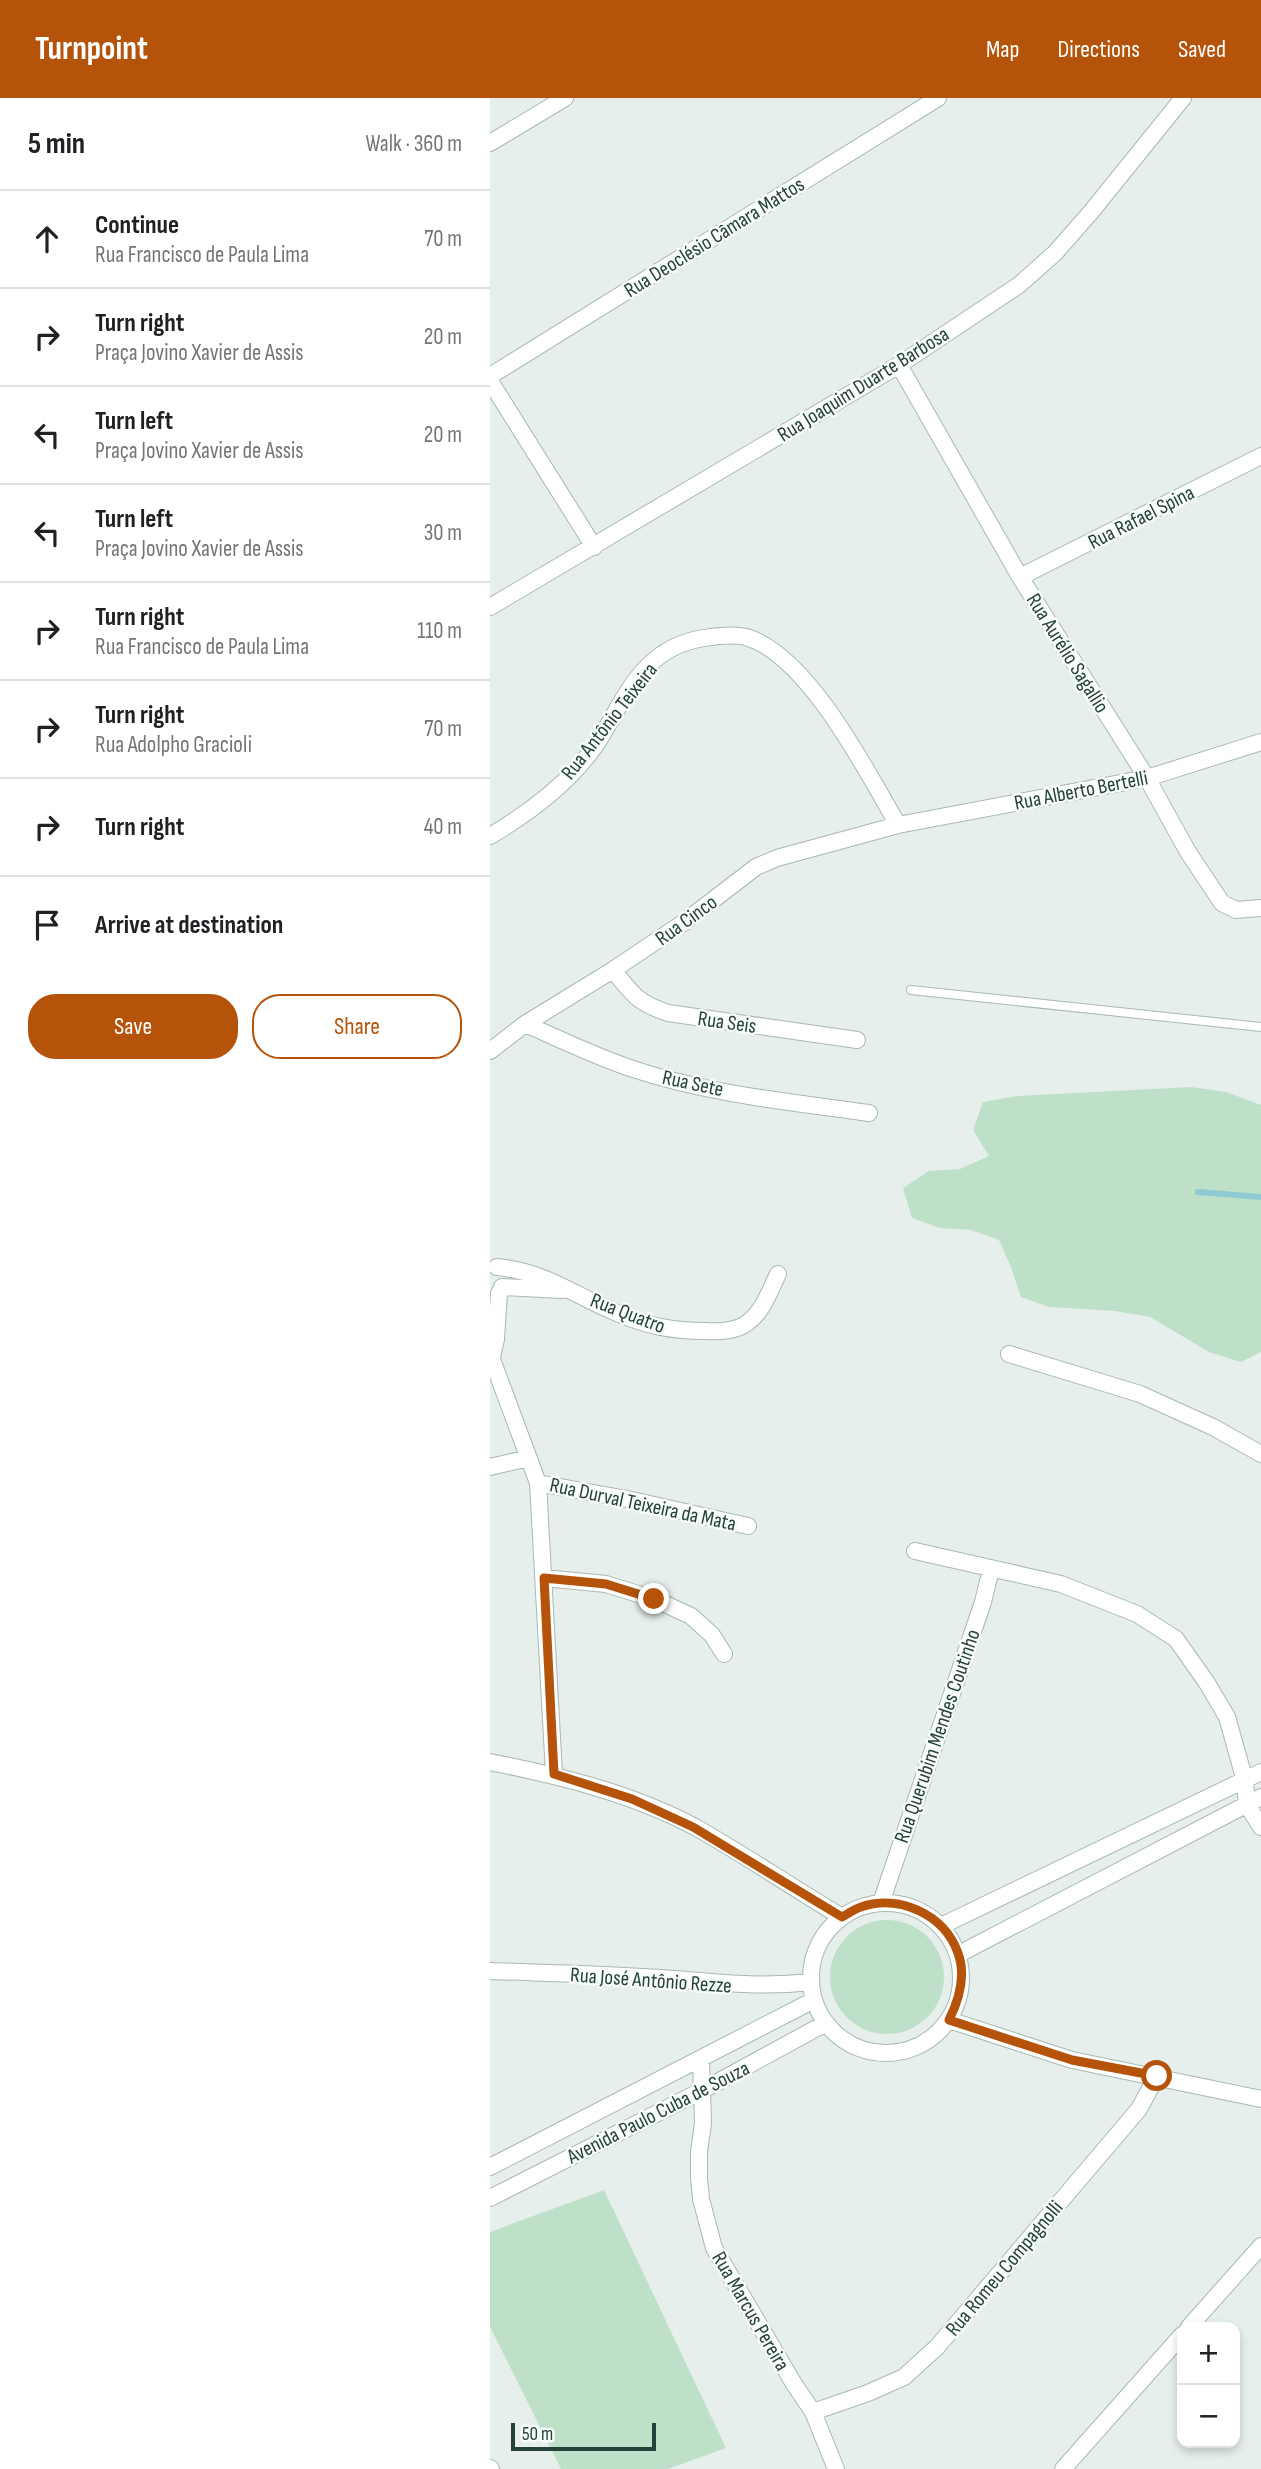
<!DOCTYPE html>
<html lang="en">
<head>
<meta charset="utf-8">
<style>
  :root { --surface:#fff; --page:#f6f6f6; --text:#202124; --muted:#757577; --line:#e0e0e0; --accent:#b45309 }
  body { margin:0; font-family:"Sofia Sans Condensed",sans-serif; background:var(--page); color:var(--text) }
  .controls { position:absolute; right:21px; bottom:21px; display:grid; overflow:hidden; border-radius:14px; box-shadow:0 4px 10px #0003 }
  .controls button { width:63px; height:63px; display:grid; place-items:center; padding:0; border:0; border-bottom:2px solid var(--line); background:var(--surface); color:var(--text); font:35px sans-serif }
  .scale { position:absolute; left:21px; bottom:18px; width:145px; box-sizing:border-box; padding-left:7px; border:4px solid #24423a; border-top:0; font-size:19px; line-height:24px; white-space:nowrap; color:#24423a; -webkit-text-stroke:5px #f7fbf9; paint-order:stroke }
  .stop { position:absolute; width:21px; height:21px; margin:-16px; border:5px solid #b45309; border-radius:50%; background:#fff }
  .stop.end { background:#b45309; border-color:#fff; box-shadow:0 2px 7px #0008 }
  .list { margin:0; padding:0; list-style:none }
  h2 { display:flex; justify-content:space-between; align-items:center; height:91px; margin:0; padding:0 28px; font-size:30px }
  h2 small { font-size:23px; font-weight:400; color:var(--muted) }
  .list li { display:grid; grid-template-columns:46px 1fr auto; gap:21px; align-items:center; box-sizing:border-box; height:98px; padding:0 28px; border-top:2px solid var(--line) }
  .list b { display:block; font-size:26px; white-space:nowrap }
  .list p { margin:0; font-size:23px; white-space:nowrap; color:var(--muted) }
  .list em { font-size:23px; font-style:normal; color:var(--muted) }
  .actions { display:flex; gap:14px; padding:21px 28px }
  .actions a { flex:1; padding:16px 0; border:2px solid var(--accent); border-radius:28px; text-align:center; font-size:24px; color:var(--accent) }
  .actions .main { background:var(--accent); color:#fff }
  .icon { flex:none; width:38px; height:38px; fill:none; stroke:currentColor; stroke-width:2; stroke-linecap:round; stroke-linejoin:round }
  .map { position:relative; flex:none; width:771px; height:2371px; overflow:hidden }
  header { display:flex; align-items:center; gap:42px; box-sizing:border-box; height:98px; padding:0 35px; background:var(--accent); color:#fff }
  header strong { font-size:33px }
  nav { display:flex; gap:38px; margin-inline-start:auto; font-size:24px }
  main { display:flex }
  aside { flex:1; background:var(--surface) }
  .map>svg:first-child { display:block }
</style>
</head>
<body>
<header>
<strong>Turnpoint</strong>
<nav><a>Map</a><a>Directions</a><a>Saved</a></nav>
</header>
<main>
<aside>
<h2>5 min<small>Walk · 360 m</small></h2>
<ul class="list">
<li><svg class="icon" aria-label="ahead" viewBox="0 0 24 24"><path d="M12 20V5M6 11l6-6 6 6"/></svg><div><b>Continue</b><p>Rua Francisco de Paula Lima</p></div><em>70 m</em></li>
<li><svg class="icon" aria-label="right" viewBox="0 0 24 24"><path d="M7 20v-9h11M14 6l5 5-5 5"/></svg><div><b>Turn right</b><p>Praça Jovino Xavier de Assis</p></div><em>20 m</em></li>
<li><svg class="icon" aria-label="left" viewBox="0 0 24 24"><path d="M17 20v-9H6M10 6l-5 5 5 5"/></svg><div><b>Turn left</b><p>Praça Jovino Xavier de Assis</p></div><em>20 m</em></li>
<li><svg class="icon" aria-label="left" viewBox="0 0 24 24"><path d="M17 20v-9H6M10 6l-5 5 5 5"/></svg><div><b>Turn left</b><p>Praça Jovino Xavier de Assis</p></div><em>30 m</em></li>
<li><svg class="icon" aria-label="right" viewBox="0 0 24 24"><path d="M7 20v-9h11M14 6l5 5-5 5"/></svg><div><b>Turn right</b><p>Rua Francisco de Paula Lima</p></div><em>110 m</em></li>
<li><svg class="icon" aria-label="right" viewBox="0 0 24 24"><path d="M7 20v-9h11M14 6l5 5-5 5"/></svg><div><b>Turn right</b><p>Rua Adolpho Gracioli</p></div><em>70 m</em></li>
<li><svg class="icon" aria-label="right" viewBox="0 0 24 24"><path d="M7 20v-9h11M14 6l5 5-5 5"/></svg><div><b>Turn right</b></div><em>40 m</em></li>
<li><svg class="icon" aria-label="arrive" viewBox="0 0 24 24"><path d="M6 21V4h12l-3 4 3 4H6"/></svg><div><b>Arrive at destination</b></div></li>
</ul>
<div class="actions"><a class="main">Save</a><a>Share</a></div>
</aside>
<div class="map">
<svg width="771" height="2371" viewBox="0 0 771 2371">
  <rect width="100%" height="100%" fill="#e6efeb"/>
  <!-- green -->
  <path fill="#bfe0c8" d="M701,989L736,994L771,1007V1254L751,1264L719,1254L660,1219L625,1213L559,1209L531,1199L521,1169L509,1142L481,1132L450,1130L422,1120L413,1090L439,1073L470,1071L499,1058L483,1032L493,1004L527,998Z
    M340 1879a57 57 0 1 1 114 0a57 57 0 1 1-114 0Z
    M114,2092L236,2350L178,2371H71L0,2229V2134Z"/>
  <g fill="none" stroke-linecap="round" stroke-linejoin="round">
    <!-- stream -->
    <path stroke="#8ec9d4" stroke-width="6" d="M708,1094L771,1099"/>
    <defs>
      <path id="service" d="M421,892L771,929"/>
      <path id="minor" d="M0,45L75,0
        M409,267L530,479L657,680L698,754L732,805L746,812L771,810
        M0,278L448,0
        M0,283L104,449
        M530,479L771,358
        M0,509L409,267L529,187L565,155L601,114L693,0
        M0,738C39,715 79,685 105,648C123,622 135,591 158,568C174,552 191,544 214,540C226,538 244,536 256,539C318,557 377,674 408,727
        M123,872C143,897 148,905 178,915L367,942
        M35,926C70,941 106,959 143,971C218,996 300,1004 379,1015
        M0,953L35,926L123,872L193,825L266,769L287,760L408,727L657,680L771,644
        M7,1169C57,1174 83,1197 127,1215C157,1228 183,1233 216,1233C228,1234 247,1233 257,1225C273,1214 280,1192 288,1176
        M12,1189L72,1192
        M0,1256L48,1385L64,1676
        M519,1256L650,1296L723,1329L771,1356
        M2,1259L6,1241L9,1195
        M0,1369L39,1360
        M48,1385L137,1401L258,1428
        M425,1453L571,1486L647,1516L686,1541L717,1585L737,1619L755,1683L757,1707L771,1729
        M54,1480L116,1486L164,1501L201,1518L222,1537L234,1556
        M0,1664C70,1678 141,1695 205,1729C255,1757 303,1790 352,1819
        M391,1805L493,1504L501,1471
        M321 1880a75 75 0 1 1 150 0a75 75 0 1 1-150 0Z
        M451,1828L771,1674
        M469,1856L771,1699
        M0,1873C57,1875 115,1876 172,1880C225,1884 268,1890 321,1884
        M459,1922L582,1962L771,2001
        M211,1961L213,2025L209,2054V2080L211,2101L224,2150L304,2286L323,2314L346,2371
        M0,2069L324,1902
        M0,2100L213,1992L336,1925
        M699,2229L771,2148
        M323,2314L378,2295L414,2279L447,2249L649,2011L667,1978
        M0,2370L1,2371
        M573,2371L692,2237"/>
    </defs>
    <!-- service casing -->
    <use href="#service" stroke="#a8b8b2" stroke-width="10"/>
    <!-- minor casing -->
    <use href="#minor" stroke="#a8b8b2" stroke-width="18"/>
    <!-- service -->
    <use href="#service" stroke="#fff" stroke-width="8"/>
    <!-- minor -->
    <use href="#minor" stroke="#fff" stroke-width="16"/>
  </g>
  <g fill="none" stroke-linecap="round" stroke-linejoin="round">
    <!-- route -->
    <path stroke="#b45309" stroke-width="9" d="M164,1501L116,1486L54,1480L64,1676L142,1701L203,1729L352,1819C358,1816 364,1811 371,1809C409,1796 454,1816 468,1855C476,1877 469,1902 459,1922L582,1962L667,1978"/>
  </g>
  <g text-anchor="middle" stroke-width="5" stroke-linejoin="round" paint-order="stroke">
    <!-- street labels -->
    <g font-size="21" fill="#24423a" stroke="#f7fbf9">
      <text transform="translate(224 139) rotate(-32)" y="7">Rua Deoclésio Câmara Mattos</text>
      <text transform="translate(373 286) rotate(-32)" y="7">Rua Joaquim Duarte Barbosa</text>
      <text transform="translate(651 419) rotate(-27)" y="7">Rua Rafael Spina</text>
      <text transform="translate(578 555) rotate(58)" y="7">Rua Aurélio Sagallio</text>
      <text transform="translate(119 623) rotate(-52)" y="7">Rua Antônio Teixeira</text>
      <text transform="translate(591 692) rotate(-11)" y="7">Rua Alberto Bertelli</text>
      <text transform="translate(196 822) rotate(-36)" y="7">Rua Cinco</text>
      <text transform="translate(237 924) rotate(8)" y="7">Rua Seis</text>
      <text transform="translate(203 985) rotate(12)" y="7">Rua Sete</text>
      <text transform="translate(138 1215) rotate(21)" y="7">Rua Quatro</text>
      <text transform="translate(153 1406) rotate(12)" y="7">Rua Durval Teixeira da Mata</text>
      <text transform="translate(447 1638) rotate(-71)" y="7">Rua Querubim Mendes Coutinho</text>
      <text transform="translate(161 1882) rotate(4)" y="7">Rua José Antônio Rezze</text>
      <text transform="translate(168 2014) rotate(-27)" y="7">Avenida Paulo Cuba de Souza</text>
      <text transform="translate(514 2170) rotate(-50)" y="7">Rua Romeu Compagnolli</text>
      <text transform="translate(261 2213) rotate(60)" y="7">Rua Marcus Pereira</text>
    </g>
  </g>
</svg>
<div class="controls">
<button>+</button>
<button>−</button>
</div>
<div class="scale">50 m</div>
<div class="stop" style="left:667px;top:1978px"></div>
<div class="stop end" style="left:164px;top:1501px"></div>
</div>
</main>
</body>
</html>
